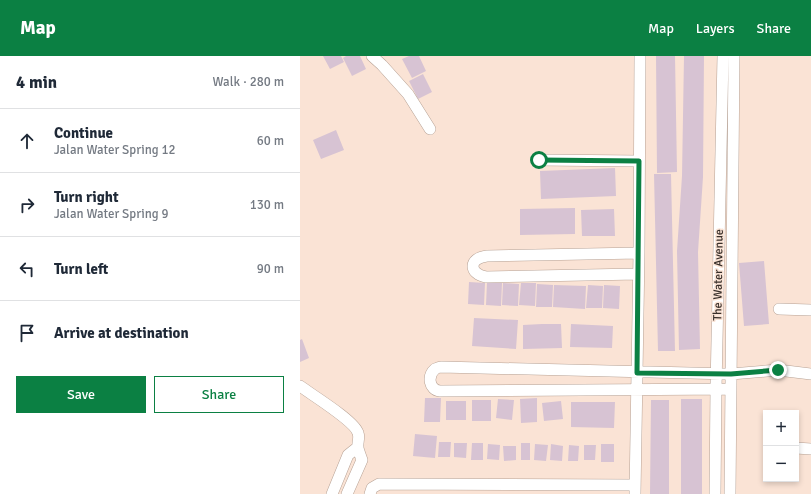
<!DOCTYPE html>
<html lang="en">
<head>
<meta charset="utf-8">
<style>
  :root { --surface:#fff; --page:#f6f6f7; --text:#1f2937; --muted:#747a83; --line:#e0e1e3; --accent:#0b8043 }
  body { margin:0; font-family:Signika,sans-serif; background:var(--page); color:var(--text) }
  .controls { position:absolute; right:12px; bottom:12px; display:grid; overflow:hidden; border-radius:0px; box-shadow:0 2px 6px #0003 }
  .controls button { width:36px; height:36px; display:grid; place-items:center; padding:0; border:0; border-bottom:1px solid var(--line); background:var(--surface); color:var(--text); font:20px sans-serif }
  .stop { position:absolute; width:12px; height:12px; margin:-9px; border:3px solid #0b8043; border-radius:50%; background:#fff }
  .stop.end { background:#0b8043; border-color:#fff; box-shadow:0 1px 4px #0008 }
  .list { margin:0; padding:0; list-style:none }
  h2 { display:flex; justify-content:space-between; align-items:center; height:52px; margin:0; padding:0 16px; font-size:17px }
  h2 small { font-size:13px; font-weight:400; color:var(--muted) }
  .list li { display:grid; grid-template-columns:26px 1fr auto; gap:12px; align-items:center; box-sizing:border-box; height:64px; padding:0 16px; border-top:1px solid var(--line) }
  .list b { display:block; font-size:15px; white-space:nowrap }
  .list p { margin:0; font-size:13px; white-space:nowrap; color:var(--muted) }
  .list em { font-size:13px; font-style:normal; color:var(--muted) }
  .actions { display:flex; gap:8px; padding:12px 16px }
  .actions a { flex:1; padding:9px 0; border:1px solid var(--accent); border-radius:0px; text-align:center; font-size:14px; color:var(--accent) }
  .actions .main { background:var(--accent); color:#fff }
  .icon { flex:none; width:22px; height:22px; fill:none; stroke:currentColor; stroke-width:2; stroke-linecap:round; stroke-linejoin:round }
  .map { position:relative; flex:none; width:511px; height:438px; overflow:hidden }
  header { display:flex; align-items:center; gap:24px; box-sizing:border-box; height:56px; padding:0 20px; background:var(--accent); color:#fff }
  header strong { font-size:19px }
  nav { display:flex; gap:22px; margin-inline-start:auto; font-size:14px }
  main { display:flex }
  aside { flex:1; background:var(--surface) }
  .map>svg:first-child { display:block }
</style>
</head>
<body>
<header>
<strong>Map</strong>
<nav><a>Map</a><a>Layers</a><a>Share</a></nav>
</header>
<main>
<aside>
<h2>4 min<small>Walk · 280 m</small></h2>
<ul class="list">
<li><svg class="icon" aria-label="ahead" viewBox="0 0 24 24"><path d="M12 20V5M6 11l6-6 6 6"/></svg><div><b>Continue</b><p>Jalan Water Spring 12</p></div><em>60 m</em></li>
<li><svg class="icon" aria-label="right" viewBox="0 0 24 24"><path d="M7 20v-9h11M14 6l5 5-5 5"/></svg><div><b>Turn right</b><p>Jalan Water Spring 9</p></div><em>130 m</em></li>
<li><svg class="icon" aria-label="left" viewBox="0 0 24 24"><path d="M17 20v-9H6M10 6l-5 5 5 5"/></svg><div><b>Turn left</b></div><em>90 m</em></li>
<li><svg class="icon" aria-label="arrive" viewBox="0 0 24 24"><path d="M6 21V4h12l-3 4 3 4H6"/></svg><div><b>Arrive at destination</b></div></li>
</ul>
<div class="actions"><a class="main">Save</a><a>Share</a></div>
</aside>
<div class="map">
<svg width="511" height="438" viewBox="0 0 511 438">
  <rect width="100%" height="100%" fill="#fae3d5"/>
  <!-- building -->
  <path fill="#d7c3d3" d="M23,0H41L44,6L30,13Z
    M46,0H60L66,13L52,20L43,2Z
    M109,0H119L126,15L112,22L102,3Z
    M356,0H375L377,116L357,117Z
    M384,0H404L403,121L398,196L400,293L379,294L377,195L382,120Z
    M123,18L132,36L118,43L109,25Z
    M36,74L44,94L21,103L13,84Z
    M315,112L316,140L241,143L240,115Z
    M354,118H371L375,295H358Z
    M275,152V178L220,179V153Z
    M314,153L315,180H282L281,154Z
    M464,205L469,268L444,270L439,207Z
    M169,226L185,227L184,249L168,248Z
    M187,226L202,227L201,250L186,249Z
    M203,227L219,228L218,250L202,249Z
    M221,227H236L235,250L219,249Z
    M237,228L253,229L252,251H236Z
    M254,229L286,230L285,253L253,251Z
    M288,229L303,230L302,252H286Z
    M304,229L320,230L319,253L303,252Z
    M174,262L218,264L216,293L172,290Z
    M242,268H261L262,292L223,293V269Z
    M271,268L313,270L312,292L270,291Z
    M2,283L9,302L0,306V284Z
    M125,342H141L140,366H124Z
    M237,342V366L221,367L220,343Z
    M198,343L214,344L212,364L196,362Z
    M381,343H402V438H381Z
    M172,344H191V365H172Z
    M351,344H369V438H350Z
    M146,345H166V364H146Z
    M261,345L263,363L244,365L242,347Z
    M271,346H315L314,372L271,371Z
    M115,378L137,380L135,402L113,400Z
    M139,386H151L150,401H138Z
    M154,387H167L166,402L154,401Z
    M172,387H183V404H171Z
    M221,387H230V404H221Z
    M188,388L200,389L199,404L187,403Z
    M235,388L248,389L246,405L234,404Z
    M251,388L263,390L262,405L250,404Z
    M301,388H314V406H301Z
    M269,389L279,390L278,405H268Z
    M284,389H296L295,404H284Z
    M203,390H216V404L204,405Z"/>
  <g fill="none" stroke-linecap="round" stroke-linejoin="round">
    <defs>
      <path id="minor" d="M72,0L82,9L108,38L130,73
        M239,104L339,105
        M338,218L186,221C169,218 168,202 187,200L339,197
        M479,253L511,254
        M0,330C12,339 55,365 58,377C60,382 57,387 58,392C59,396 61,401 62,404L47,438
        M431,333L140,335C129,334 127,320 135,313C137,312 139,311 141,311L431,318L478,314L511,318
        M496,392L511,393
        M32,438L48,399L58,391
        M70,438L72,432L79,428L335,429
        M335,438L339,197L340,1
        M415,438L416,332L423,0
        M430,438L434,0"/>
    </defs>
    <!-- minor casing -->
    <use href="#minor" stroke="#b7a295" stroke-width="12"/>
    <!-- minor -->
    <use href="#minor" stroke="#fff" stroke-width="11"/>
  </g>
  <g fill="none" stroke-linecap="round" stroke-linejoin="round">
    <!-- route -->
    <path stroke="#0b8043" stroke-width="5" d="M239,104L339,105L337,317L431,318L478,314"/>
  </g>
  <g text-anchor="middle" stroke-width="3" stroke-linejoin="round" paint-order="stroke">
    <!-- street labels -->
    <g font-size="12" fill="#372e29" stroke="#fae3d5">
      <text transform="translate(418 219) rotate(-89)" y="4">The Water Avenue</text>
    </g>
  </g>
</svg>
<div class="controls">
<button>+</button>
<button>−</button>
</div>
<div class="stop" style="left:239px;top:104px"></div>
<div class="stop end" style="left:478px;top:314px"></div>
</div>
</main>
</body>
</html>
